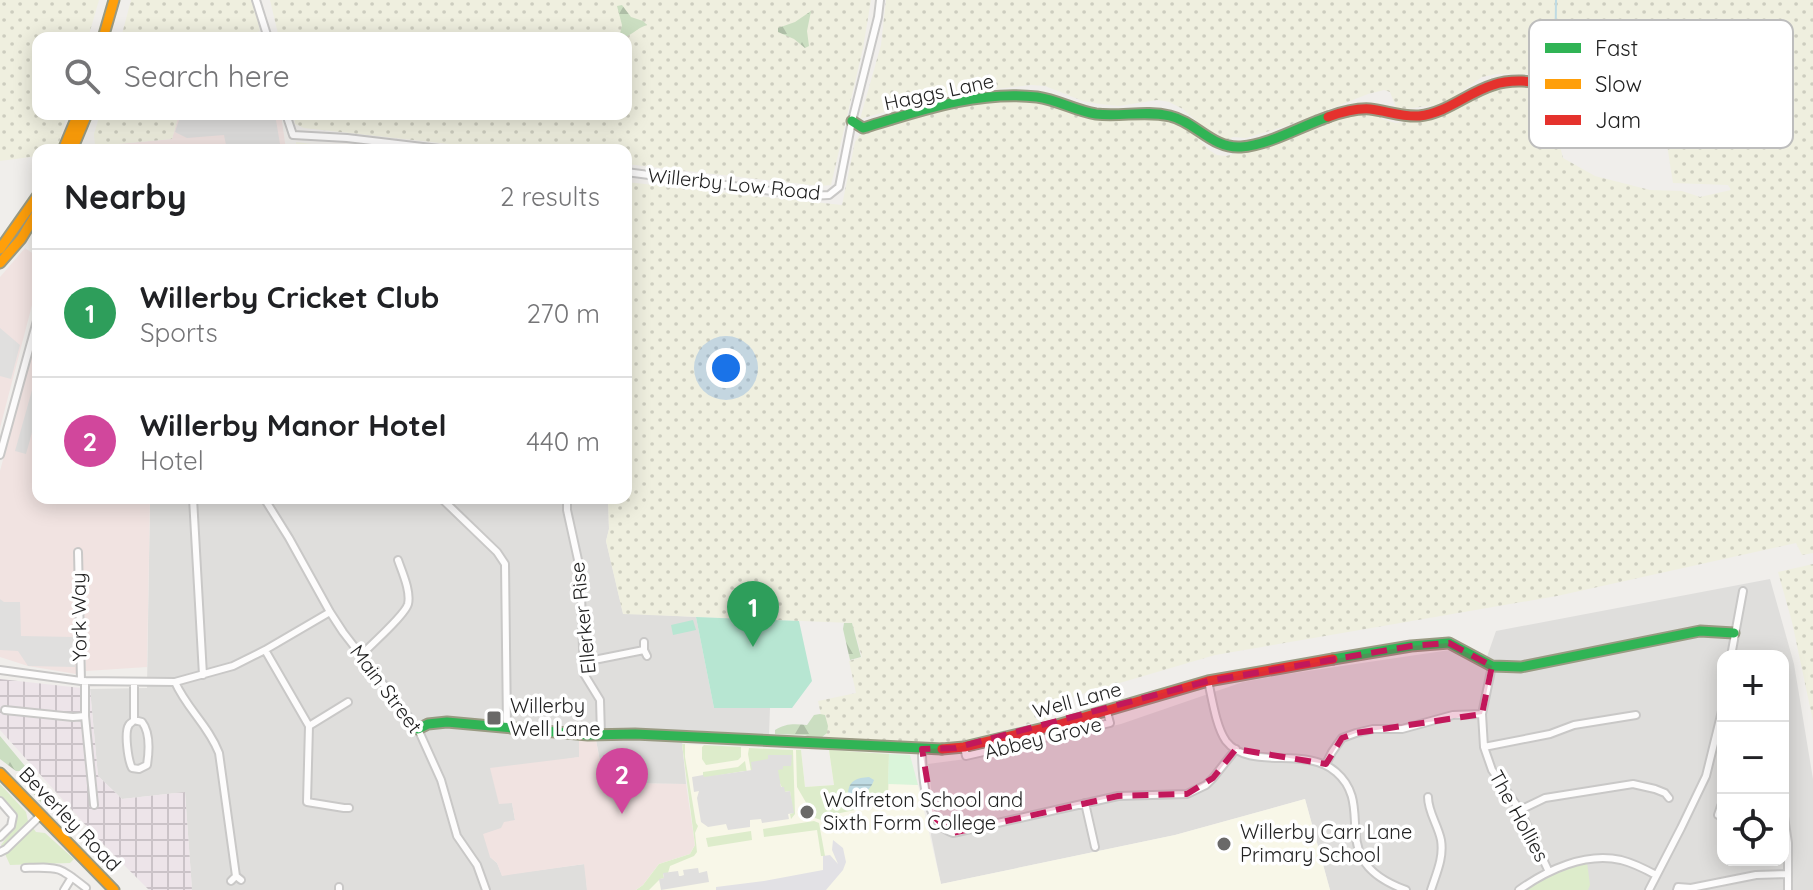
<!DOCTYPE html>
<html lang="en">
<head>
<meta charset="utf-8">
<style>
  :root { --surface:#fff; --page:#f6f6f6; --text:#202124; --muted:#757577; --line:#e0e0e0; --accent:#6a6968 }
  body { margin:0; font-family:Quicksand,sans-serif; background:var(--page); color:var(--text) }
  .controls { position:absolute; right:24px; bottom:24px; display:grid; overflow:hidden; border-radius:16px; box-shadow:0 4px 20px #0003 }
  .controls button { width:72px; height:72px; display:grid; place-items:center; padding:0; border:0; border-bottom:2px solid var(--line); background:var(--surface); color:var(--text); font:40px sans-serif }
  .you { position:absolute; left:726px; top:368px; width:28px; height:28px; margin:-20px; border:6px solid #fff; border-radius:50%; background:#1a73e8; box-shadow:0 0 0 12px #1a73e833 }
  .badge { display:grid; place-items:center; width:52px; height:52px; border-radius:50%; background:var(--accent); color:#fff; font-size:26px; font-weight:700 }
  .pin { position:absolute; translate:-50% -66px; filter:drop-shadow(0 2px 4px #0008) }
  .pin::after { content:''; position:absolute; top:42px; width:28px; height:24px; background:inherit; clip-path:polygon(0 0,100% 0,50% 100%) }
  .list { margin:0; padding:0; list-style:none }
  h2 { display:flex; justify-content:space-between; align-items:center; height:104px; margin:0; padding:0 32px; font-size:34px }
  h2 small { font-size:26px; font-weight:400; color:var(--muted) }
  .list li { display:grid; grid-template-columns:52px 1fr auto; gap:24px; align-items:center; box-sizing:border-box; height:128px; padding:0 32px; border-top:2px solid var(--line) }
  .list b { display:block; font-size:30px; white-space:nowrap }
  .list p { margin:0; font-size:26px; white-space:nowrap; color:var(--muted) }
  .list em { font-size:26px; font-style:normal; color:var(--muted) }
  .icon { flex:none; width:44px; height:44px; fill:none; stroke:currentColor; stroke-width:2; stroke-linecap:round; stroke-linejoin:round }
  .map { position:relative; flex:none; width:1813px; height:890px; overflow:hidden }
  .search { position:absolute; background:var(--surface); box-shadow:0 4px 20px #0003; left:32px; top:32px; width:600px; height:88px; display:flex; align-items:center; gap:20px; box-sizing:border-box; padding:0 28px; border-radius:16px; color:var(--muted); font-size:30px }
  .panel { position:absolute; background:var(--surface); box-shadow:0 4px 20px #0003; left:32px; top:144px; width:600px; height:360px; border-radius:16px }
  .map>svg:first-child { display:block }
</style>
</head>
<body>
<div class="map">
<svg width="1813" height="890" viewBox="0 0 1813 890">
  <defs>
    <pattern id="industrial-grid" width="8" height="8" patternUnits="userSpaceOnUse" patternTransform="scale(2)"><rect width="8" height="8" fill="#ede4e9"/><path d="M0 4h8M4 0v8" fill="none" stroke="#cbc3c8"/></pattern>
    <pattern id="farmland-dots" width="8" height="8" patternUnits="userSpaceOnUse" patternTransform="scale(2)"><rect width="8" height="8" fill="#efefdf"/><path d="M2 2h.1M6 6h.1" fill="none" stroke="#cdcdbf" stroke-width="1.8" stroke-linecap="round"/></pattern>
    <pattern id="forest-firs" width="22" height="20" patternUnits="userSpaceOnUse" patternTransform="scale(2)"><rect width="22" height="20" fill="#cbdec1"/><path d="M5 1l3.5 6h-7zM16 11l3.5 6h-7z" fill="#aebea6"/></pattern>
    <pattern id="water-rules" width="6" height="5" patternUnits="userSpaceOnUse" patternTransform="scale(2)"><rect width="6" height="5" fill="#bfdbe3"/><path d="M0 2.5h6" fill="none" stroke="#a4bcc2"/></pattern>
  </defs>
  <rect width="100%" height="100%" fill="#f0eeeb"/>
  <!-- residential -->
  <path fill="#dfdedc" fill-rule="evenodd" d="M150,498H608L609,529L606,541L623,613L696,617L714,708H770L769,734L681,730L686,784L604,783L596,740L580,757L541,763L512,803L515,820L490,857L497,863L502,875L585,864L587,890H192L185,792L122,799L98,776L90,689L147,688Z
    M1770,579L1794,664L1813,779V890H1330L1305,799L1175,835L941,884L931,835L934,811L928,764L981,757L1121,724L1243,682L1281,675L1450,650L1483,668L1496,631ZM1723,656H1783V860H1723Z"/>
  <!-- commercial -->
  <path fill="#f1e3e1" d="M179,114H281L286,150H93L95,146L172,139Z
    M25,248L38,257V282L0,428V277Z
    M38,328V498H150L147,667L86,671L84,597L77,596L76,674L28,666L0,657V471Z
    M579,740H596L604,783L686,784L695,845L690,854L659,864L643,885L636,890H587L584,864L502,876L497,863L490,857L483,834L501,828L504,822L515,820L512,803L499,804L490,768L579,757Z"/>
  <!-- industrial -->
  <path fill="url(#industrial-grid)" d="M0,679L90,689L98,776L122,799L185,792L192,890H149L100,841L0,730Z"/>
  <!-- education -->
  <path fill="#f8f7e8" d="M682,744L801,750L805,787L834,785L829,750L889,754L888,783L918,785L941,884L1175,835L1305,799L1330,890H636L643,885L659,864L690,854L695,845Z"/>
  <!-- farmland -->
  <path fill="url(#farmland-dots)" d="M0,0H99L88,38H38V114H67L57,150H38V156L0,161Z
    M131,0H253L260,31L235,38H121Z
    M270,0H871L863,48L831,185L820,186L626,164V150H504L304,128L295,124L294,114H626V38H279Z
    M886,0H1813V553L1802,555L1796,543L1557,596L1215,655L1048,704V719L958,742L939,744L826,738L818,701L856,693L849,661L862,657L852,623L623,614L606,541L609,529L608,498H626V182L842,205L855,142L859,136L864,132L971,103L1032,99L1048,102L1086,117L1109,119L1163,117L1176,120L1196,136L1209,150L1217,155L1226,156L1271,145L1287,136L1340,116L1368,110L1379,112L1382,119L1396,123L1432,119L1467,103L1491,88L1517,86L1556,92L1553,120L1563,158L1595,176L1650,190L1682,191L1700,197L1731,190L1728,185L1673,183L1654,61L1622,67L1582,85H1556V15L1553,81L1539,74H1497L1482,77L1444,104L1397,110L1390,92L1384,90L1368,94L1289,125L1246,138L1233,137L1224,142L1218,140L1183,109L1169,102L1157,100L1119,106L1099,104L1083,101L1045,86L1031,85L948,94L860,119L881,45Z
    M100,114H179L172,139L95,146L94,134Z
    M296,142L359,150H297Z
    M1813,564V721L1792,622L1778,572Z"/>
  <!-- grass -->
  <path fill="#ddeccb" d="M682,744H685V757L696,823L698,826L695,833L697,852L694,856L670,866L668,873L663,874L664,878L660,879L649,890H636L643,885L659,864L690,854L695,845Z
    M704,745L741,747V757L738,760L706,765L702,759V747Z
    M749,748L793,750L795,814L791,819L790,814L793,813L790,791L784,792L769,759L754,779L752,777L748,754Z
    M796,750H801L805,787L834,785L829,750L889,754L888,803L826,816L821,820L815,818L797,787Z
    M745,761L747,773L744,771L703,778V772L738,767Z
    M0,784L26,812L28,821L36,832L45,833L74,859L70,863L10,865L1,845L16,825L14,812L0,797Z
    M814,821L819,823L825,856H821L817,830L764,837L763,829Z
    M751,831L752,840L708,847L706,838Z
    M1587,862L1590,885L1588,890H1523C1544,877 1564,867 1587,862Z"/>
  <!-- forest -->
  <path fill="url(#forest-firs)" d="M622,5L631,17L643,21L647,25C636,28 630,38 619,38L622,25L617,6Z
    M811,11L807,31L809,46L805,48L794,39L778,32V28L795,22Z
    M844,623H852L861,657L850,660L843,629Z
    M820,714L825,715L828,726L827,733L821,738L810,737L805,735L775,734V730C786,723 795,724 807,725L814,715Z
    M0,736L25,766L20,771H16L0,759Z
    M33,773L67,815L66,819C50,814 30,793 23,777L24,775L29,776Z"/>
  <!-- park -->
  <path fill="#daf5da" d="M889,754L910,755L918,785L888,784Z"/>
  <!-- pitch -->
  <path fill="#b7e6d2" d="M696,617L799,621L812,681L792,708H714Z
    M693,620L696,630L673,635L671,625Z"/>
  <!-- parking -->
  <path fill="#e0dfde" d="M181,114H275L281,150H227L224,135L187,138L175,132Z
    M0,328L20,345L11,379L0,376Z
    M34,383L38,384V425H34L26,454L15,451Z
    M0,599L4,602H20L21,636L74,637L75,667L28,666L18,651L0,650Z
    M768,755H792L791,766H783V769L778,770L781,787H784L785,792L790,791L794,813L788,814L789,819L762,823L761,819L750,820V827L728,830L726,824L708,827L701,822L697,798L699,791L694,792L692,777L703,775L704,777L752,770L751,762L768,759Z
    M698,868L699,873L707,871L709,882L661,890L659,879L664,878L663,873L678,871L679,876H681L684,875L683,870Z"/>
  <!-- plaza -->
  <path fill="#e2e1e5" d="M833,840L843,848L846,862L843,870L826,890H716V887L764,881L823,870V856L830,855L838,864L832,850Z"/>
  <!-- water -->
  <path fill="url(#water-rules)" d="M869,777L874,780C871,789 864,795 855,797L848,793C849,780 857,778 869,777Z"/>
  <g fill="none" stroke-linecap="round" stroke-linejoin="round">
    <!-- stream -->
    <path stroke="#bfdbe3" stroke-width="2" d="M1555,82L1556,0"/>
    <defs>
      <path id="street" d="M256,0L268,38
        M286,114L293,135L347,138L448,150
        M626,172L810,196L829,195L839,187L852,121L878,17L880,0
        M0,455L38,317
        M193,498L203,675
        M264,498L289,538L330,612L343,632L418,729L441,780L457,836L477,865L486,890
        M441,498L497,552L505,564L507,727
        M567,498V510L580,569L584,674L600,700L601,735
        M78,552L81,681
        M644,642V650L647,656
        M265,650L309,726L307,802L344,808H349
        M360,656C370,646 405,615 408,604C411,591 402,572 398,560
        M1731,656L1743,591
        M584,662L644,650
        M1492,666L1482,714L1484,747L1492,770L1520,810L1549,872
        M0,670L81,681L175,682L233,666L265,650L330,612
        M85,681V716L94,805
        M1208,681C1212,698 1216,727 1226,741C1250,772 1306,745 1336,772C1378,808 1323,860 1406,890
        M134,682V720L142,722C150,732 149,752 147,765L139,769L132,768C128,760 124,732 129,725C130,723 133,722 134,720
        M175,682C187,709 208,725 219,753L236,876
        M5,710L73,717L85,716
        M309,726L348,702
        M964,747L966,756L1110,723L1107,712
        M1484,747L1550,734L1574,725L1636,715
        M922,749C922,774 924,824 953,833L1118,796L1187,794L1206,785L1213,778L1236,749
        M1326,764L1332,752L1342,738L1356,733L1373,729H1402L1453,715L1482,714
        M1428,797C1428,812 1438,825 1441,840C1444,858 1436,874 1431,890
        M0,801L13,816L11,826L0,837
        M1085,803L1095,847
        M1520,810L1545,798L1633,784L1655,789L1665,793L1669,798
        M1783,810L1788,843V890
        M1718,815L1721,806L1723,807
        M0,852L6,849L40,816
        M25,868C60,867 58,866 86,888
        M231,881L236,876L241,880
        M64,890L72,877
        M339,890V887
        M1519,890C1547,870 1585,852 1621,860C1633,863 1645,869 1656,875
        M1649,890L1681,828L1706,776L1723,707
        M1677,890L1678,887L1691,888L1756,875L1788,874"/>
      <path id="fast" d="M852,121L863,128C919,111 978,90 1037,97C1058,100 1076,111 1096,114C1121,117 1146,110 1170,116C1196,122 1212,149 1241,147C1269,145 1301,126 1328,117
        M1333,659L1411,646L1449,643L1492,666L1521,667L1700,631L1734,633
        M418,729L428,724L447,722L588,735L635,734L942,749"/>
      <path id="slow" d="M103,38L114,0
        M63,150L78,114
        M72,150L87,114
        M0,249L38,195
        M0,263L21,239L38,211
        M0,773L114,890"/>
      <path id="jam" d="M1328,117C1342,112 1356,108 1370,109C1387,111 1402,117 1419,116C1447,113 1467,93 1493,85C1519,76 1547,85 1573,87
        M942,749L964,747L1057,725L1208,681L1333,659"/>
    </defs>
    <!-- street casing -->
    <use href="#street" stroke="#c9c8c7" stroke-width="10"/>
    <!-- fast casing -->
    <use href="#fast" stroke="#999a82" stroke-width="13"/>
    <!-- slow casing -->
    <use href="#slow" stroke="#999a82" stroke-width="13"/>
    <!-- jam casing -->
    <use href="#jam" stroke="#999a82" stroke-width="13"/>
    <!-- street -->
    <use href="#street" stroke="#fdfcfc" stroke-width="6"/>
    <!-- fast -->
    <use href="#fast" stroke="#30b455" stroke-width="9"/>
    <!-- slow -->
    <use href="#slow" stroke="#ff9f0a" stroke-width="9"/>
    <!-- jam -->
    <use href="#jam" stroke="#e5322d" stroke-width="9"/>
  </g>
  <!-- marked area -->
  <path fill="#c2185b" fill-opacity="0.2" stroke="#c2185b" stroke-width="6" stroke-dasharray="16 10" stroke-linejoin="round" d="M1449,643L1492,666L1482,714L1356,733L1342,738L1326,764L1236,749L1213,778L1187,794L1118,796L953,833L933,816L922,749L955,748L1208,681L1411,646Z"/>
  <!-- markers -->
  <g fill="#6a6968" stroke="#fff" stroke-width="3">
    <rect x="486" y="710" width="16" height="16" rx="4"/>
    <circle cx="807" cy="812" r="8"/>
    <circle cx="1224" cy="844" r="8"/>
  </g>
  <g text-anchor="middle" stroke-width="7" stroke-linejoin="round" paint-order="stroke">
    <!-- street labels -->
    <g font-size="20" fill="#222" stroke="#fff">
      <text transform="translate(939 92) rotate(-12)" y="7">Haggs Lane</text>
      <text transform="translate(734 184) rotate(6)" y="7">Willerby Low Road</text>
      <text transform="translate(79 617) rotate(-91)" y="7">York Way</text>
      <text transform="translate(583 618) rotate(-96)" y="7">Ellerker Rise</text>
      <text transform="translate(386 689) rotate(53)" y="7">Main Street</text>
      <text transform="translate(1077 700) rotate(-15)" y="7">Well Lane</text>
      <text transform="translate(1043 738) rotate(-14)" y="7">Abbey Grove</text>
      <text transform="translate(1519 816) rotate(61)" y="7">The Hollies</text>
      <text transform="translate(70 819) rotate(46)" y="7">Beverley Road</text>
    </g>
    <!-- poi labels -->
    <g font-size="20" fill="#222" stroke="#fff" text-anchor="start">
      <text x="510" y="713">Willerby<tspan x="510" dy="23">Well Lane</tspan></text>
      <text x="823" y="807">Wolfreton School and<tspan x="823" dy="23">Sixth Form College</tspan></text>
      <text x="1240" y="839">Willerby Carr Lane<tspan x="1240" dy="23">Primary School</tspan></text>
    </g>
  </g>
  <!-- legend -->
  <rect x="1529" y="20" width="264" height="128" rx="12" fill="#fff" stroke="#bdbdbd" stroke-width="2"/>
  <rect x="1545" y="43" width="36" height="10" fill="#30b455"/>
  <rect x="1545" y="79" width="36" height="10" fill="#ff9f0a"/>
  <rect x="1545" y="115" width="36" height="10" fill="#e5322d"/>
  <g font-size="22" fill="#222">
    <text x="1595" y="56">Fast</text>
    <text x="1595" y="92">Slow</text>
    <text x="1595" y="128">Jam</text>
  </g>
</svg>
<div class="controls">
<button>+</button>
<button>−</button>
<button><svg class="icon" aria-label="locate" viewBox="0 0 24 24"><circle cx="12" cy="12" r="6"/><path d="M12 2v4M12 18v4M2 12h4M18 12h4"/></svg></button>
</div>
<div class="you"></div>
<div class="pin badge" style="left:753px;top:647px;background:#2e9e5b">1</div>
<div class="pin badge" style="left:622px;top:814px;background:#d1479c">2</div>
<div class="search"><svg class="icon" aria-label="search" viewBox="0 0 24 24"><circle cx="10" cy="10" r="6"/><path d="M15 15l6 6"/></svg>Search here</div>
<section class="panel">
<h2>Nearby<small>2 results</small></h2>
<ul class="list">
<li><span class="badge" style="background:#2e9e5b">1</span><div><b>Willerby Cricket Club</b><p>Sports</p></div><em>270 m</em></li>
<li><span class="badge" style="background:#d1479c">2</span><div><b>Willerby Manor Hotel</b><p>Hotel</p></div><em>440 m</em></li>
</ul>
</section>
</div>
</body>
</html>
